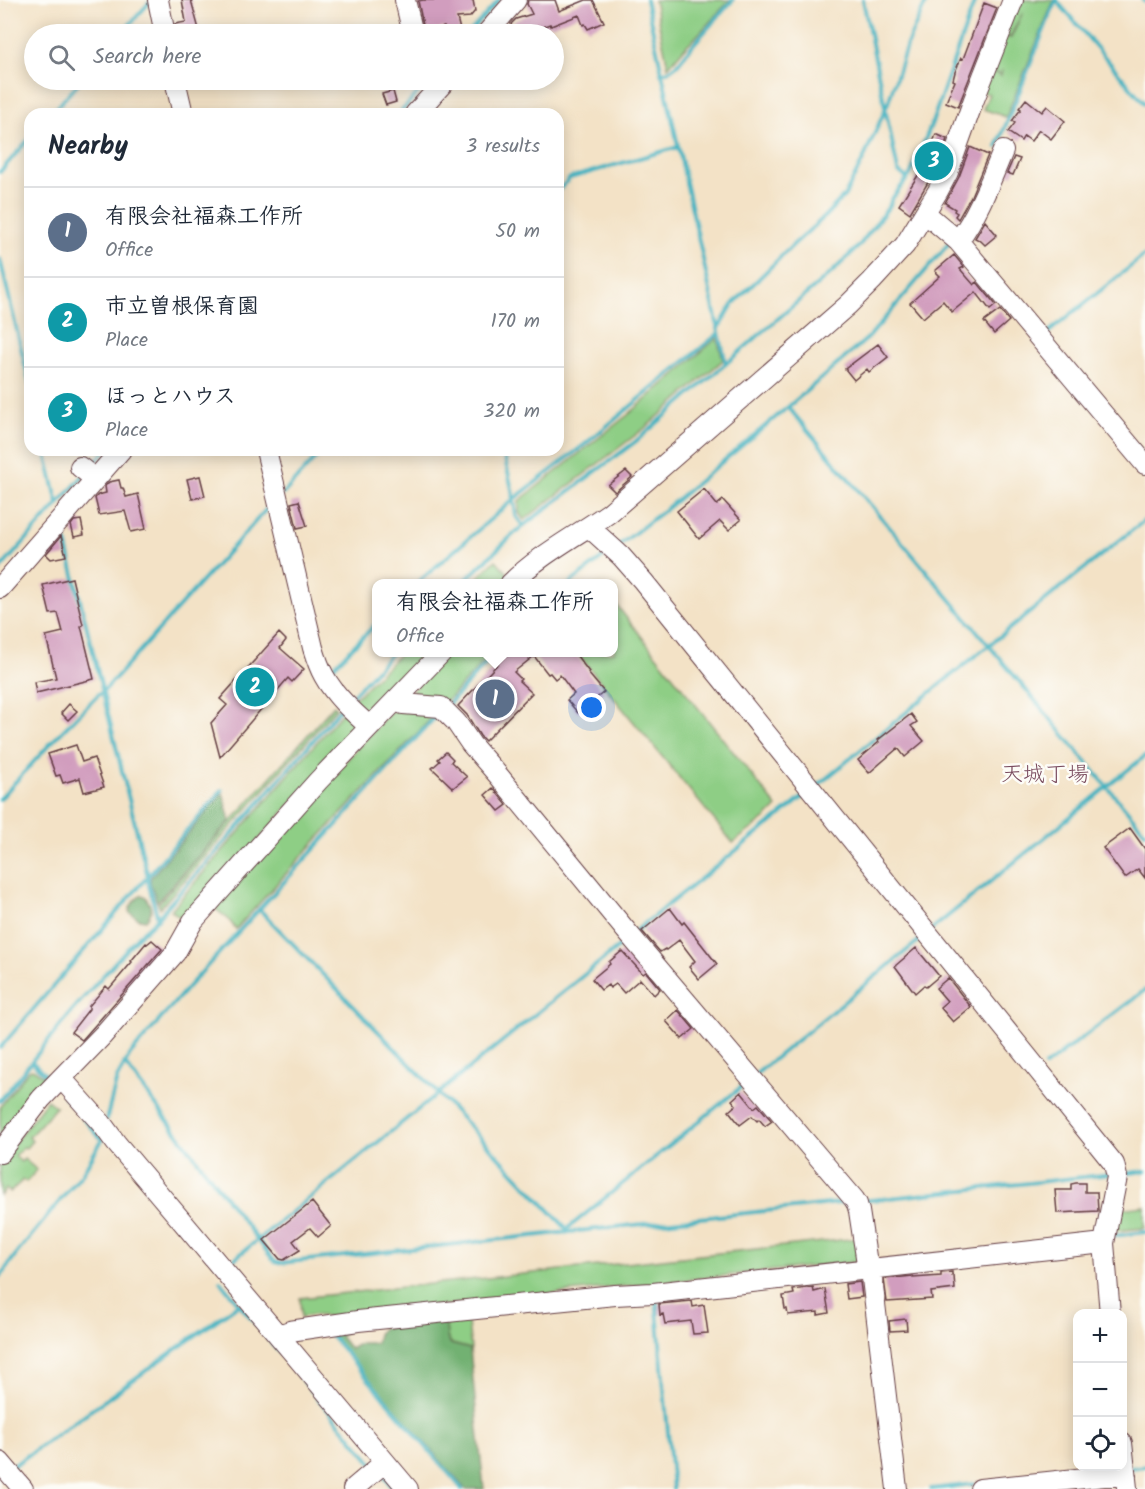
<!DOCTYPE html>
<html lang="en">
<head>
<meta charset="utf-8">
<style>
  :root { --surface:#fff; --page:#f6f6f7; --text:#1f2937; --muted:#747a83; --line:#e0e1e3; --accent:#1f6fb2 }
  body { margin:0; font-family:Kalam,"Klee One",sans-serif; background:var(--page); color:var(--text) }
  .controls { position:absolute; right:18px; bottom:18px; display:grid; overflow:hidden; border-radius:12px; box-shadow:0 3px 15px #0003 }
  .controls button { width:54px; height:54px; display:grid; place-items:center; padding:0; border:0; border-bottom:2px solid var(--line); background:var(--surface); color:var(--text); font:30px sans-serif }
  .you { position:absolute; left:592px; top:708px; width:21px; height:21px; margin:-15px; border:4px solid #fff; border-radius:50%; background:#1a73e8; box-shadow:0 0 0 9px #1a73e833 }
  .badge { display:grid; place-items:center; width:39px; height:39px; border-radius:50%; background:var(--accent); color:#fff; font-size:20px; font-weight:700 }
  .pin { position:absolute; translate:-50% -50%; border:3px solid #fff; box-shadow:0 2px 6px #0006 }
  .popup { position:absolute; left:372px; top:579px; width:246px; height:78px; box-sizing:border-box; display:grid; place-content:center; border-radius:12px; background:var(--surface); filter:drop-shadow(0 2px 4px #0005); font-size:20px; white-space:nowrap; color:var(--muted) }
  .popup b { font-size:22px; color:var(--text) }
  .popup::after { content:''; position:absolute; left:50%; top:100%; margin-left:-12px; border:12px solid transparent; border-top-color:var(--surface) }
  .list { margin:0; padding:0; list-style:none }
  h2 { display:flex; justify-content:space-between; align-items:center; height:78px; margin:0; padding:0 24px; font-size:26px }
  h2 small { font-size:20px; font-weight:400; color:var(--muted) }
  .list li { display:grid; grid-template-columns:39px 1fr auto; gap:18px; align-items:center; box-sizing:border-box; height:90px; padding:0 24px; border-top:2px solid var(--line) }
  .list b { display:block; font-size:22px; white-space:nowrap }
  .list p { margin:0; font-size:20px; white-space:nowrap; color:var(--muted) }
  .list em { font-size:20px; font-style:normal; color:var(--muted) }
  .icon { flex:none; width:33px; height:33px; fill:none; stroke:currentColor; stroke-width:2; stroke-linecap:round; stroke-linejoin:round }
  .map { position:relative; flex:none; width:1145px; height:1489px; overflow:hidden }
  .search { position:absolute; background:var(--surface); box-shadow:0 3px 15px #0003; left:24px; top:24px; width:540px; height:66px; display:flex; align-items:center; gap:15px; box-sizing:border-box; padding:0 21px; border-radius:33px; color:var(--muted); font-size:22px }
  .panel { position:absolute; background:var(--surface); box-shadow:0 3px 15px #0003; left:24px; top:108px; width:540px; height:348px; border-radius:18px }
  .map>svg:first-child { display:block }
</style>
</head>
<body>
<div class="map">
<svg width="1145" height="1489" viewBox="0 0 1145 1489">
  <rect width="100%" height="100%" fill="#fdfcf7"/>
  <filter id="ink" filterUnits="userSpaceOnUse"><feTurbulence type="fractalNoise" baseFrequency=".0167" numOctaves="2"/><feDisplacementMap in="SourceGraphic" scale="12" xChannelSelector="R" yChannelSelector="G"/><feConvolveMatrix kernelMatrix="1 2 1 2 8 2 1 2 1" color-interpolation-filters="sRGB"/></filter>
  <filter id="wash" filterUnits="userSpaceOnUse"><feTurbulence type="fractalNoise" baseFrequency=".008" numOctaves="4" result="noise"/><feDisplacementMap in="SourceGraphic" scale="24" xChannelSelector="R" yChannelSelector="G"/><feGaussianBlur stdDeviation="1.35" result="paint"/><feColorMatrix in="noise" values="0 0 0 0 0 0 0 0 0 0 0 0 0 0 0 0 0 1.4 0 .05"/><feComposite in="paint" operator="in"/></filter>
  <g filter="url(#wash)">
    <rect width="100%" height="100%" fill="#f3e2c6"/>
    <!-- green -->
    <path fill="#8ece85" stroke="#6c7658" stroke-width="1.5" d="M654,0H730L694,39L688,44L668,67Z
      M1017,0H1054L1006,117L983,109L989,94L982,92L990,71L1001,76L1002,70L1001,75L991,70L1003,36L1011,38L1023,12L1010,37L1003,35Z
      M717,338L723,360L645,428L524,520L519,513V501L629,414Z
      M496,560L511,577L504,583L471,584Z
      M614,602L777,807L766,818L733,843L577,653L614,652Z
      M401,653H434L379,709L374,705L367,711L350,703Z
      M449,653H492L444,704L408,695Z
      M334,705L336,708L160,908L158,904Z
      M391,711H438L313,844L236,929L227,918L214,908Z
      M343,712L355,724L349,732L352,736L186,921L182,919L171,910Z
      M31,1069L34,1070L50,1081L0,1145V1107L27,1072Z
      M47,1100L56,1107L29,1137L32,1141L26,1148L23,1147L15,1156L21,1162L24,1159L37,1170L26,1182L23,1180L10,1192L6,1189L0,1196V1162Z
      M1145,1206V1228L1113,1231L1118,1209Z
      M859,1238L863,1261L333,1317L313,1315L301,1317L300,1298Z
      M467,1314L471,1349L452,1344L447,1337L446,1325L442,1317Z"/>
    <!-- forest -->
    <path fill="#72b172" stroke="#5e684e" stroke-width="1.5" d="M223,793L230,821L157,902L150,882L151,877Z
      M142,895L146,897C151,907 154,911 146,920L139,919L129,912C130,904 135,899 142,895Z
      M442,1317L446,1325L447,1337L451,1344L470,1349L484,1489H465L330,1334L348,1330L340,1336L350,1349L360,1343H376L378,1334L382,1328Z"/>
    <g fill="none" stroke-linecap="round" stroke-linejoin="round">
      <!-- stream -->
      <path stroke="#45b3c1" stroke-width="4" d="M646,0L726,364
        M863,0L898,171L907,178
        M1056,0L1145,104
        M1143,0L1145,2
        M121,34L149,3
        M468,34L499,0
        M661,73L669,71L677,65L692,46L733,0
        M51,114L81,80
        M399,114L429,80
        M997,147L1056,0
        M0,172L30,138
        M558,191L570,178L678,147
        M0,259L30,386
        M718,329L733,304L794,244L821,220L845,195L863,160L888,103L907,44L927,0
        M1045,335L1145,255
        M788,407C907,548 1027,690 1145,832
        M45,450L58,504
        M503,450L513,494L516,516L523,526
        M90,468L106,450
        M283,494L323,450
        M63,530L148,877V882L158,919
        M618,546L667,508L788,407L869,337L950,242
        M0,569L83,476
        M416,584L514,499L584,445L719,333
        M461,584L519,529L635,442L831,273L859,246L890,205L891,200L910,175L923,145L933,120L975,0
        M569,584L610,552
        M328,672L376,624
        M348,700L393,652
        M447,706L479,671L498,652
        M817,786L943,682L1145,520
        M0,799L48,746L99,694L102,693L272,503
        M259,909L438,1093L567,1229
        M932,929L1145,756
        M634,932L807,794
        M0,1048L222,790
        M32,1062L49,1078
        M124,1063L257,1239L275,1262L280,1263L849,1202
        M1045,1066L1145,990
        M756,1074L922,938
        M0,1101L71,1012L139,935C150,927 158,919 166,908L233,833L341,708
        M107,1119L108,1113L117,1078L130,1055L188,987L439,713
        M1122,1174L1145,1171
        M862,1201L1111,1174
        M567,1233V1229L746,1083
        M1113,1236L1145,1232
        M228,1264L627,940
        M0,1277L17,1253L82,1174L102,1140L64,1096
        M220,1281L373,1464
        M656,1298L673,1489
        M327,1331L462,1489
        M13,1466L239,1304
        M1131,1468L1145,1466
        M382,1474L394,1489
        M931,1489L974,1484"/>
    </g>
    <g id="blocks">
      <!-- building -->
      <path fill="#d19dbe" d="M182,0H191L200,33L177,34L175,24L186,22Z
        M423,0H473L475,11L470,17L457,18L460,30L445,34L444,27L430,31L429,29L424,30L418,1Z
        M528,0H555L559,11L586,0H593L604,22L588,29L585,24L583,25L579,15L551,26L550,24L524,34H514L511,24L516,19L532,14L527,4Z
        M984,3L997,8L958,107L946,102L955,81L953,80L955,72L961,58L963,59Z
        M393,91L396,102L386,105L382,94Z
        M1026,99L1042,112L1047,106L1065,121L1051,139L1039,130L1031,141L1024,136L1021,141L1008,132L1015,123L1012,121L1021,109L1019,108Z
        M936,134L947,139L937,167L910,213L899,205L924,166L922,165L929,149H931Z
        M970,147L988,155L971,196L958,219L955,216L957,213L954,211L955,209L945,203L959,177Z
        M1014,157L1020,159L1013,175L1007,173Z
        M985,221L997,235L985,245L981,241L975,238Z
        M954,255L964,267L960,269L974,285L977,282L996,305L990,310L976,292L952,312L943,301L923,318L910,303L940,276L935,271Z
        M1000,310L1009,321L994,334L984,322Z
        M878,344L888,357L869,372L867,369L854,380L845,369Z
        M626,471L632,477L615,492L608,485Z
        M200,476L205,496L192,499L187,479Z
        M119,480L121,488H123L126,497L138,494L146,529L131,532L125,511L99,515L95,498L98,495L106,493L105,486L109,482Z
        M704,489L717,505L723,500L741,520L729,530L720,521L699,539L677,511Z
        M299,501L307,526L297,528L291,503Z
        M81,520L84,535L74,537L71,525L74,521Z
        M61,536L66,556L51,559L46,554Z
        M72,578L83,625L81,626L94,679L36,693L34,682L56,678L46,636L63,632L58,613L50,614L43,585Z
        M279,633L286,640L280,648L304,669L292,682L288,678L220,757L211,723L227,705L220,699Z
        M509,652H574L589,672L588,673L604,692L578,713L567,700L574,694L560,675L555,679L550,673L548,674L534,656L514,672L521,679L519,681L532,693L485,741L480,736L467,715L458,706Z
        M69,704L77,711L68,720L61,713Z
        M911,714L917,722L911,726L924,741L905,757L898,748L869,773L858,760L879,742L878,740Z
        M76,745L82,762L94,758L104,787L84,792L80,778L63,783L60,775L56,776L48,754Z
        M446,752L453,759L451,762L467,777L453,788L432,768L440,761L438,759Z
        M493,788L507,805L499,811L485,795Z
        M1130,828L1145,849V878L1138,869L1125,878L1103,848Z
        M670,908L682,924L684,922L717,964L699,979L689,967L695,961L679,940L666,950L665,949L660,952L642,931Z
        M152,940L162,949L82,1040L71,1032L89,1009V1006L106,986L109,989L132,962L131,961L146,943L147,944Z
        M916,948L939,976L926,987L924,985L915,993L895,966Z
        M622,951L643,974L646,972L660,989L654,995L640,979L624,993L616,984L610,988L608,985L601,990L592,979L610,964L609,962Z
        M948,978L971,1007L953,1022L940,1007L947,1001L936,988Z
        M678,1010L694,1029L682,1039L666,1021Z
        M741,1092L754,1108L758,1105L772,1121L765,1126L759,1119L757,1121L752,1116L740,1125L729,1111L736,1105L732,1100Z
        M1076,1183H1085V1192H1097L1098,1211L1057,1213L1055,1190H1071V1184Z
        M312,1202L331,1226L318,1237L310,1228L293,1241L300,1250L284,1260L280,1259L264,1240Z
        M952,1272V1276H954L955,1289L931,1292L932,1299L887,1302L884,1279L913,1276V1278L941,1276V1273Z
        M860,1282L862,1297L847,1299L845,1284Z
        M813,1287L814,1292L825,1289L829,1313L818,1315V1312L788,1315L787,1309H785L783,1296L794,1294L793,1290Z
        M692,1301L693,1307L704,1305L708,1333L693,1334L691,1321L665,1324L663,1314L660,1315L659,1304Z
        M906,1319L907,1330L890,1331L889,1321Z"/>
    </g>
  </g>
  <g filter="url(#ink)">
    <use href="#blocks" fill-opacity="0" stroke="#633c42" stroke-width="1.5"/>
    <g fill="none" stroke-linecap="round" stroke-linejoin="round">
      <defs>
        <path id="minor" d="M158,0L165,34
          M405,0L413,34
          M486,34L516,0
          M175,80L183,114
          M415,114L446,80
          M925,213L958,241L1145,464
          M958,241C978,214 990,182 1003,151
          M266,450L313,648C316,658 319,667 324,676C335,696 353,712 370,727
          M80,467L95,479
          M589,527L621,556L643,581L1114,1164L1117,1177L1104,1243L1110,1314
          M510,584C539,555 576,536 609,513L848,305L872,281L905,245L938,191L948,172L973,102L1013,0
          M0,588L121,450
          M396,700L403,704L441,707L456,722L471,744L498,775L628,933L854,1199L857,1204L859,1211L868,1270
          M62,1079L102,1124L116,1143L408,1489
          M0,1153L41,1099L103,1035L175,953L193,921L318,781L442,652
          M871,1270L897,1489
          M279,1335L290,1331L358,1321L615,1295L653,1293L1104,1243
          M1122,1443L1127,1488
          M0,1462L23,1489
          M353,1489L385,1462
          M980,1489L1104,1476H1126"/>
      </defs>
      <!-- minor casing -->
      <use href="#minor" stroke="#633c42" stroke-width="22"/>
      <!-- minor -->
      <use href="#minor" stroke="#fff" stroke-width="20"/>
    </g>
  </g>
  <g text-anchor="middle" stroke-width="5" stroke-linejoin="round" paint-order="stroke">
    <!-- neighbourhood labels -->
    <g font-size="22" fill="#794b5e" stroke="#fdfcf7">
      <text x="1045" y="781">天城丁場</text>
    </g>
  </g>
</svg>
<div class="controls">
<button>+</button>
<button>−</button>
<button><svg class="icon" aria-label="locate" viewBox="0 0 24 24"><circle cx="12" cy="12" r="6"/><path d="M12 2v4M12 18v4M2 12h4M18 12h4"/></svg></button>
</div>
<div class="you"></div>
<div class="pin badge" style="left:495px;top:699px;background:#5c6f8a">1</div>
<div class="popup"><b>有限会社福森工作所</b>Office</div>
<div class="pin badge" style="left:255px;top:687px;background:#0f9aa8">2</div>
<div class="pin badge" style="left:934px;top:161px;background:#0f9aa8">3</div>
<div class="search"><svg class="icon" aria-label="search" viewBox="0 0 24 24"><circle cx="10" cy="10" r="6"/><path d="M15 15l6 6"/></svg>Search here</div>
<section class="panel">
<h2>Nearby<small>3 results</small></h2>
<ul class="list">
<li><span class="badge" style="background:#5c6f8a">1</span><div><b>有限会社福森工作所</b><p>Office</p></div><em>50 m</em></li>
<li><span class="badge" style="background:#0f9aa8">2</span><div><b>市立曽根保育園</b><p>Place</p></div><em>170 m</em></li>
<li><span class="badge" style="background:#0f9aa8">3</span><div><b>ほっとハウス</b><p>Place</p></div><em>320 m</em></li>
</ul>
</section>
</div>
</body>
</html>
